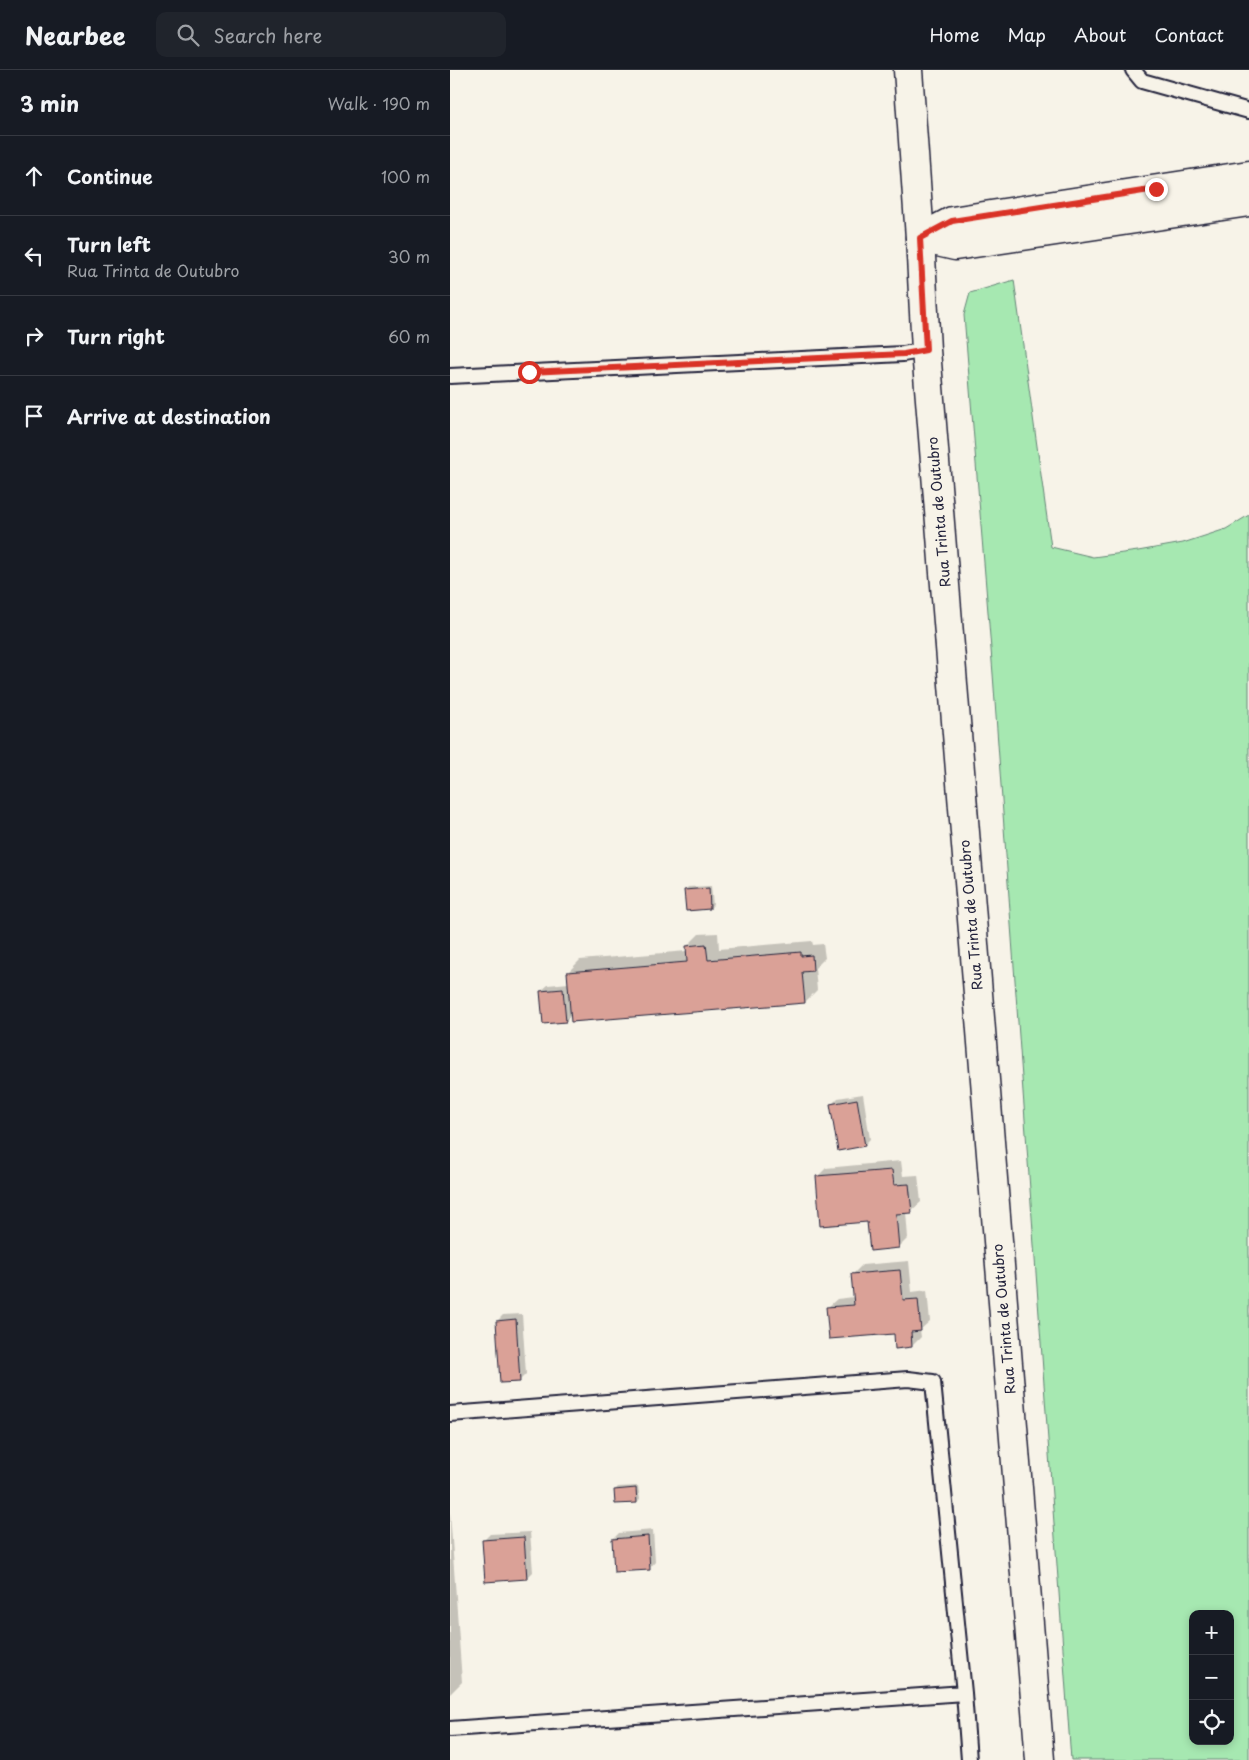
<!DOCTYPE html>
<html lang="en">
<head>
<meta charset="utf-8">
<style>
  :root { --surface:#171b24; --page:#20242c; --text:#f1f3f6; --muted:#9ea1a6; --line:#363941 }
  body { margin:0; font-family:"Playpen Sans",sans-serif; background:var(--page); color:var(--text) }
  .controls { position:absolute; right:15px; bottom:15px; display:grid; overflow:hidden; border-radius:10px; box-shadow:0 2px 8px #0003 }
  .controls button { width:45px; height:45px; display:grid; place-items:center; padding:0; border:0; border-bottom:1px solid var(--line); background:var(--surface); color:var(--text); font:25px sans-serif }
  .stop { position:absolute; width:15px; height:15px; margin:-11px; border:4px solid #d93025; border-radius:50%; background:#fff }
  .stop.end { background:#d93025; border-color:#fff; box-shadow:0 1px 5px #0008 }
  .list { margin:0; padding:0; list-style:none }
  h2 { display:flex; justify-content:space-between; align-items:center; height:65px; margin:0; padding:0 20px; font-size:21px }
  h2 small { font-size:16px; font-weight:400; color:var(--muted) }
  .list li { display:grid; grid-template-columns:32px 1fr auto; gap:15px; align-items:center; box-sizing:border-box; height:80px; padding:0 20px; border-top:1px solid var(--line) }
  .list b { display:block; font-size:19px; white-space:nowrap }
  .list p { margin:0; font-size:16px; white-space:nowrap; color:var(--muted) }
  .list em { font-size:16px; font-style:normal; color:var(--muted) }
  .icon { flex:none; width:28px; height:28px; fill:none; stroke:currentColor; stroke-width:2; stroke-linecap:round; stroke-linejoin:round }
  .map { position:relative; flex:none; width:799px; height:1690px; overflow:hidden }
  header { display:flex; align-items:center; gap:30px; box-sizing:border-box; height:70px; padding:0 25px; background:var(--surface); border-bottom:1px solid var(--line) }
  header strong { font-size:24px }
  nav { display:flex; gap:28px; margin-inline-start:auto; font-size:18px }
  .search { width:350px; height:45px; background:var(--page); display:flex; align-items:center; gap:12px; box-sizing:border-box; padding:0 18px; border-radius:10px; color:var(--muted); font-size:19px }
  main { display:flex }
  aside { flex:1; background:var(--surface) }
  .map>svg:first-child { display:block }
</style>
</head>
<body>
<header>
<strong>Nearbee</strong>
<div class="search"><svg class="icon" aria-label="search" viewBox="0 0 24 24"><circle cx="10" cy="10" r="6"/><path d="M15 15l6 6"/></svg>Search here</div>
<nav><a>Home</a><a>Map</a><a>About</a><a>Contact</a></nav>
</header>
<main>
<aside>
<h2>3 min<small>Walk · 190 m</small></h2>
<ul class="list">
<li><svg class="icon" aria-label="ahead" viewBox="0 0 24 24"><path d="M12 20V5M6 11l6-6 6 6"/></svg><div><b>Continue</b></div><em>100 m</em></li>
<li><svg class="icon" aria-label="left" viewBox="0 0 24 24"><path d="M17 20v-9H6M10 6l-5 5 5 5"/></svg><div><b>Turn left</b><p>Rua Trinta de Outubro</p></div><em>30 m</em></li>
<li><svg class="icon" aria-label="right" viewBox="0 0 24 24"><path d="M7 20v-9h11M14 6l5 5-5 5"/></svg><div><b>Turn right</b></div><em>60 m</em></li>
<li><svg class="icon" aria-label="arrive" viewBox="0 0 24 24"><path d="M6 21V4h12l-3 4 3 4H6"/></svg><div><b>Arrive at destination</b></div></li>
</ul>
</aside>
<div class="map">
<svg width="799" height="1690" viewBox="0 0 799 1690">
  <rect width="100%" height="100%" fill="#f7f3e8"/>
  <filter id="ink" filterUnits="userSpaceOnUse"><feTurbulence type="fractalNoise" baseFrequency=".02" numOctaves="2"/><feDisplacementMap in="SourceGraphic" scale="10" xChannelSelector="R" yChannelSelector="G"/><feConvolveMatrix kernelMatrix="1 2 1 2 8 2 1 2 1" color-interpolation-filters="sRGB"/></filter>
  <g filter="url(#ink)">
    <!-- green -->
    <path fill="#a6e8b1" stroke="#648576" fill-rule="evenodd" d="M564,210L601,477L643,487L688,481L733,473L776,459L799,445V1690H621L543,604L514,245L520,223ZM743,1544H780V1671H743Z"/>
    <!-- shadow -->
    <path fill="#0003" d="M261,816L263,835L260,838L235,820L238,817Z
      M268,863L269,879L362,871L363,875L373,874L375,888L365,898L367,920L355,932L121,945L115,951L91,921L98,915L119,913L118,902L130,890L237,881V876L249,864Z
      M413,1024L420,1069L414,1075L382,1034L388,1028Z
      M451,1091L453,1106L468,1105L471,1132L461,1141L456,1142L458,1168L449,1177L367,1107L376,1098Z
      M459,1191L462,1222L477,1220L480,1251L470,1260L471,1267L462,1276L445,1262L377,1238L387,1229L404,1227L402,1205L412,1195Z
      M72,1244L76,1304L69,1311L47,1251L53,1245Z
      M188,1416L190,1429L187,1432L165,1420L168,1417Z
      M0,1442L12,1612L0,1624Z
      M203,1460L205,1492L199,1499L163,1469L169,1463Z
      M80,1462L83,1502L77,1508L33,1471L40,1464Z"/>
    <!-- building -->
    <path fill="#daa197" stroke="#22223b" d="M259,818L260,839L236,841L234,820Z
      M256,874L258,890L351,882V886L362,885L363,901L352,902L355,933L121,952L117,902L237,892L236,876Z
      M113,919L116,952L93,954L90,921Z
      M407,1029L415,1076L388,1081L380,1034Z
      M442,1100L444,1115L459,1114L462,1143L446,1144L449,1178L420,1181L417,1152L370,1156L366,1106Z
      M450,1200L453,1230L468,1229L471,1261L461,1262L462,1277L445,1279L444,1264L379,1269L376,1237L404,1235L401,1204Z
      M66,1249L70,1312L50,1313L46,1251Z
      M186,1418L187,1433L165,1434L164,1420Z
      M198,1466L200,1500L164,1502L162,1469Z
      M74,1467L77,1509L35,1512L32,1470Z"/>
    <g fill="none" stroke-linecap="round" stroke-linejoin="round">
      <defs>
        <path id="service" d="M683,0L692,11L799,41
          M0,306L453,284L476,280
          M0,1344L458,1309L483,1312L514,1623L519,1690
          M0,1659L514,1623"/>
        <path id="minor" d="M470,168L502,151L799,105
          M470,168L505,176L799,132"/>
        <path id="tertiary" d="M458,0L470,168L476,280L590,1690"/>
      </defs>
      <!-- service casing -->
      <use href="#service" stroke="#22223b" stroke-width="18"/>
      <!-- minor casing -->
      <use href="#minor" stroke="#22223b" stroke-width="31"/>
      <!-- tertiary casing -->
      <use href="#tertiary" stroke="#22223b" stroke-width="31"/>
      <!-- service -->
      <use href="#service" stroke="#f7f3e8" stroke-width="14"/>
      <!-- minor -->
      <use href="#minor" stroke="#f7f3e8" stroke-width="28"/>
      <!-- tertiary -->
      <use href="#tertiary" stroke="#f7f3e8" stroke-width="28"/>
    </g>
  </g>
  <g fill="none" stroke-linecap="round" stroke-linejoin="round" filter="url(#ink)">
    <!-- route -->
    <path stroke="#d93025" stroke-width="6" d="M79,302L454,284L476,280L470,168L502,151L706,119"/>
  </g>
  <g text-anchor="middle" stroke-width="4" stroke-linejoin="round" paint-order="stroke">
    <!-- street labels -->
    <g font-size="14" fill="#22223b" stroke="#f7f3e8">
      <text transform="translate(489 442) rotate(-95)" y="5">Rua Trinta de Outubro</text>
      <text transform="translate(521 845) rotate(-95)" y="5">Rua Trinta de Outubro</text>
      <text transform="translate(554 1249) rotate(-95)" y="5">Rua Trinta de Outubro</text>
    </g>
  </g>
</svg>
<div class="controls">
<button>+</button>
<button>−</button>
<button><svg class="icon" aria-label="locate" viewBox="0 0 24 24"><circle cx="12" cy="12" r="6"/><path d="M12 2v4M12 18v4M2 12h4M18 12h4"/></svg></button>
</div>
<div class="stop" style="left:79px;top:302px"></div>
<div class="stop end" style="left:706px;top:119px"></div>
</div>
</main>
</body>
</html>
